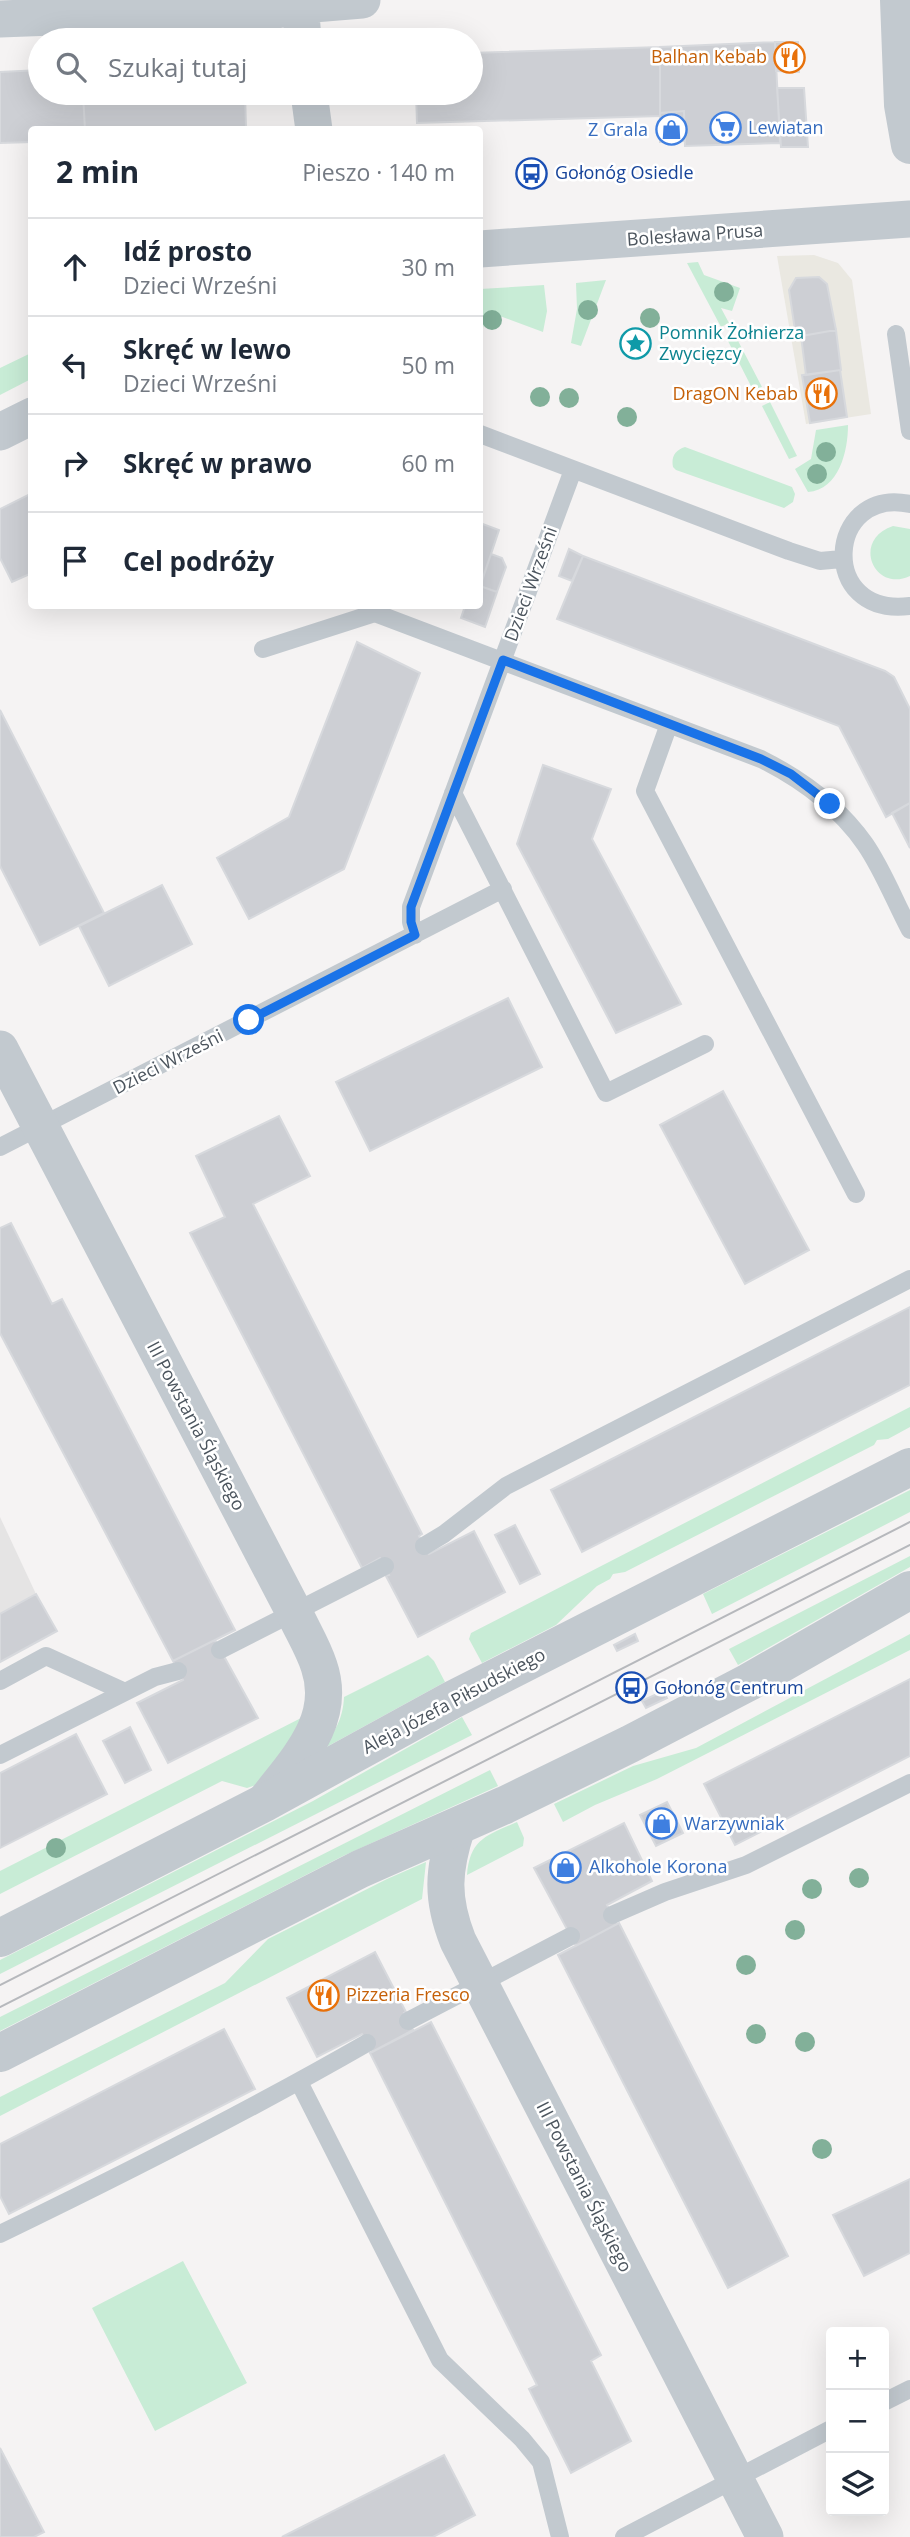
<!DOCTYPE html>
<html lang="pl">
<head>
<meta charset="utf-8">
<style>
  :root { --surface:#fff; --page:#f2f2f3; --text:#1f2937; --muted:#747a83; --line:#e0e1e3 }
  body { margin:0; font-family:"Open Sans",sans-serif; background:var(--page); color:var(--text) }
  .controls { position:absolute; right:21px; bottom:21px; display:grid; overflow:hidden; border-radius:7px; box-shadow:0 7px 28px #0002 }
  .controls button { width:63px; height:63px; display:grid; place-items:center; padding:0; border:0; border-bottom:2px solid var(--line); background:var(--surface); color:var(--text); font:35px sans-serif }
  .stop { position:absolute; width:21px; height:21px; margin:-16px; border:5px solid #1a73e8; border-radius:50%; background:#fff }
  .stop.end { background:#1a73e8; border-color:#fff; box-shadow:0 2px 7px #0008 }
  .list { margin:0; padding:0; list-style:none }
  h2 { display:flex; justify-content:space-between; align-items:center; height:91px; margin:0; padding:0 28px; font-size:30px }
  h2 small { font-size:23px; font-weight:400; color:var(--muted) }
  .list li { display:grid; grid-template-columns:46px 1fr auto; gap:21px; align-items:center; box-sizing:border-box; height:98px; padding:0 28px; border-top:2px solid var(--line) }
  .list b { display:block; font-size:26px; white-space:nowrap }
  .list p { margin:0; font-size:23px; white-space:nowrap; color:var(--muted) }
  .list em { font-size:23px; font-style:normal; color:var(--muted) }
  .icon { flex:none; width:38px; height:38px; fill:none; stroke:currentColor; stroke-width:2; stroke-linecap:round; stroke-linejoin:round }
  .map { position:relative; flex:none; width:910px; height:2537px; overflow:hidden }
  .search { position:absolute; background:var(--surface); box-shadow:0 7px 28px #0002; left:28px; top:28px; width:455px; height:77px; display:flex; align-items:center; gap:18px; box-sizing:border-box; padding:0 24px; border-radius:38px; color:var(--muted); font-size:26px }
  .panel { position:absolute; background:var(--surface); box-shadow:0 7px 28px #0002; left:28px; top:126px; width:455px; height:483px; border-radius:7px }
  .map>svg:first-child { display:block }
</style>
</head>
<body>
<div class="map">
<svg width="910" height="2537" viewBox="0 0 910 2537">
  <rect width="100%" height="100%" fill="#f5f3f3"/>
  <!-- commercial -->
  <path fill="#eae8e1" d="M814,255L838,263L852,280L871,414L806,424L777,256Z"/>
  <!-- education -->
  <path fill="#e5e4e4" d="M0,1517L36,1594L0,1614Z"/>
  <!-- green -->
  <path fill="#c8ecd6" d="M698,262L704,275L740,288L732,311L721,308L729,323L721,327L687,263Z
    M606,280L581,346L571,343L577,309L576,283Z
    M544,285L547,311L543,332L489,312L480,336V289Z
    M736,337L762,387L754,392L728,341Z
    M31,353V379L0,395V368Z
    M770,402L797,456L789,459L762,406Z
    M848,425C848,451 839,490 808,492L795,469L811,459L816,430Z
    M685,447L792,487L795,494L793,502L784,508L676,470L673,467C671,457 675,450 685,447Z
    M893,526L910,529V576C874,593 851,540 893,526Z
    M910,1407V1427L888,1439L877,1440L874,1445L625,1572L613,1574L610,1579L597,1586L556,1625L482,1663L469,1639L471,1633Z
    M910,1490V1512L712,1614L703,1594Z
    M910,1556V1567L738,1665L729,1649Z
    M910,1634V1650L657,1779L595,1805L563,1822L554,1804L633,1766L696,1748Z
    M428,1655L434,1661L445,1682L321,1750C334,1733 343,1720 344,1697Z
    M303,1717L293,1737L256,1785L247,1788L222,1781L0,1894V1871Z
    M462,1717L472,1735L0,1974V1960L313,1801Z
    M490,1770L498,1786L343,1856L0,2031V2017Z
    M517,1822L524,1838L523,1846L467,1875C470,1839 486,1836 517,1822Z
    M426,1862L422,1899L0,2116V2097L225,1983L268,1939L387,1879Z
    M183,2261L247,2383L155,2431L92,2308Z"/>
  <!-- building -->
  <path fill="#cdcfd4" stroke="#d7d9dd" stroke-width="2" d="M775,42L780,143L685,146L684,111L660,113V47Z
    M775,42H798L799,72L776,71Z
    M660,47V116L417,123L416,93H471V53Z
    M40,70V93H83L85,130H32V142L0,143V72Z
    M777,88H804L808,147H781Z
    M83,93H245L246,128L85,130Z
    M684,111L685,141L660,142V113Z
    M819,277L827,284L836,330L796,337L789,290L796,278Z
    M836,330L841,370L806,375L801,336Z
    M840,370L847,417L810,423L802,375Z
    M32,493V573L12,582L0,558V509Z
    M480,523L499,530L480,587Z
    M569,549L583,556L572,581L559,576Z
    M491,554L502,558L506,567L497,592L480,586Z
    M583,556L885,671L894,677L910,709V803L886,817L839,726L557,619Z
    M480,586L497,592L485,627L461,618L465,606H480Z
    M357,642L420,673L344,869L249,919L217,858L289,817Z
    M0,710L104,913L40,945L0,866Z
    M543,765L611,789L592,839L681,1004L616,1033L517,844Z
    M910,803V848L892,813Z
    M162,885L192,944L109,986L79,926Z
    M508,998L542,1067L370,1151L336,1082Z
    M723,1091L809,1250L745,1284L660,1125Z
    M279,1116L310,1176L253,1204L422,1534L419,1536L429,1554L474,1531L505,1592L418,1637L386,1576L389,1575L380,1558L362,1568L190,1233L225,1217L196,1156Z
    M11,1223L52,1304L62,1299L235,1630L173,1661L0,1333V1228Z
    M910,1307V1385L582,1552L551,1490Z
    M515,1525L540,1574L520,1584L495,1535Z
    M36,1594L57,1631L0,1662V1614Z
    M635,1634L638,1641L617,1651L614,1645Z
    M215,1640L258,1718L168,1763L137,1703L183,1680L173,1661Z
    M910,1679V1756L735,1845L704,1784Z
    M663,1691L667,1698L646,1708L642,1701Z
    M130,1727L151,1770L125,1783L103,1741Z
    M76,1734L107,1794L0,1848V1773Z
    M667,1802L683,1833L656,1846L640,1815Z
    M624,1823L652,1881L607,1905L617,1924L576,1946L534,1868Z
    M619,1923L788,2256L728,2288L558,1955Z
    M375,1952L406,2012L404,2013L413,2030L372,2052L362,2034L317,2057L287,1998Z
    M431,2022L601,2355L591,2361L631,2441L571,2473L529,2389L537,2385L370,2053Z
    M224,2029L255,2089L9,2214L0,2196V2144Z
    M910,2179V2253L864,2276L833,2215Z
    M0,2448L44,2532L34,2537H0Z
    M444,2455L475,2515L433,2537H282Z"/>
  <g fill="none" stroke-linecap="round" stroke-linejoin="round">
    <!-- service -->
    <path stroke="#c2c9cf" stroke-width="18" d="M896,334L910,431
      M480,434L789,551L820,561L842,559
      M910,504C826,486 817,618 910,606
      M263,649L375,613L761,759C801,779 839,807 865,844C883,870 895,902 910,930
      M669,724L645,791L856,1194
      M453,793L606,1093L705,1044
      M415,935L411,922V907L573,470
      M0,1147L503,889
      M424,1546L444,1534L506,1486L910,1279
      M220,1650L385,1566
      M0,1681L46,1656L125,1692
      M0,1755L155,1677L178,1671
      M612,1915L665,1892L746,1865L910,1783
      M408,2021L571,1936
      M299,2082L440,2360L522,2439L541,2462L560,2537
      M0,2234C124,2174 247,2112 367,2043
      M884,2402L910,2389
      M624,2537L831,2429"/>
    <!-- minor -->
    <path stroke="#c2c9cf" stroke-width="37" d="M300,0L303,40
      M0,19L106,15H251L301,5L362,0
      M309,93L314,130
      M480,249L910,219
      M0,432L32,416
      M0,1049L294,1612C302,1630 313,1647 319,1666C338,1721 295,1762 264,1803
      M457,1827C443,1870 441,1898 458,1941L765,2537"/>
    <!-- tertiary -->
    <path stroke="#c2c9cf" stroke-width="38" d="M899,0L903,105L910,145
      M0,1938L264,1803L452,1700L910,1467
      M0,2053L360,1869L505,1805L630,1744L749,1682L910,1590"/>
    <!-- tram -->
    <path stroke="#b6b8bc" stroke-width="2" d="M0,1985L910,1522
      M0,2007L910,1545"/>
  </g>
  <!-- trees -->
  <g fill="#82b099">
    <circle cx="724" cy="292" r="10"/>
    <circle cx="588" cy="310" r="10"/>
    <circle cx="650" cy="318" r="10"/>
    <circle cx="492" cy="320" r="10"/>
    <circle cx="540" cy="397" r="10"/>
    <circle cx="569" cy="398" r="10"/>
    <circle cx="627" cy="417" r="10"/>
    <circle cx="826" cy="452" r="10"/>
    <circle cx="817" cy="474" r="10"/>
    <circle cx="56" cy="1848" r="10"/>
    <circle cx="859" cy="1878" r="10"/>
    <circle cx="812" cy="1889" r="10"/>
    <circle cx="795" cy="1930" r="10"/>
    <circle cx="746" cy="1965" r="10"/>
    <circle cx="756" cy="2034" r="10"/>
    <circle cx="805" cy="2042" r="10"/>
    <circle cx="822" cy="2149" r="10"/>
  </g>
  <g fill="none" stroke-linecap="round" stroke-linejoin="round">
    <!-- route -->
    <path stroke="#1a73e8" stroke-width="9" d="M249,1020L415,935L411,922V907L503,660L761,759L791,774L830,804"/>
  </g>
  <!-- icons -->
  <defs>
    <symbol id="restaurant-ring" viewBox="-11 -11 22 22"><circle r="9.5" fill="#fff" stroke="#e8710a" stroke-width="1.5"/><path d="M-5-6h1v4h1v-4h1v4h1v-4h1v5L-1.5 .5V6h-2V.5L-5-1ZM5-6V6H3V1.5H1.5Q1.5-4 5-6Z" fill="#e8710a"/></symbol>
    <symbol id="supermarket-ring" viewBox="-11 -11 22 22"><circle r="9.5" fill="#fff" stroke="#3f7fe0" stroke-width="1.5"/><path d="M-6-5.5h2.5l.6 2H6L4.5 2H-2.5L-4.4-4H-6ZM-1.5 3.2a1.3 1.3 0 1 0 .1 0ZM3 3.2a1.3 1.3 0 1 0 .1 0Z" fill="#3f7fe0"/></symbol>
    <symbol id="shop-ring" viewBox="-11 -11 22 22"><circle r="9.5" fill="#fff" stroke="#3f7fe0" stroke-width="1.5"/><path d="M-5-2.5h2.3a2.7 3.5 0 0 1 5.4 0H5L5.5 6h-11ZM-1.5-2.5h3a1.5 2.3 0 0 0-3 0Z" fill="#3f7fe0"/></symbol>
    <symbol id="bus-ring" viewBox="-11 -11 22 22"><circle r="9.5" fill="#fff" stroke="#1a4fb4" stroke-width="1.5"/><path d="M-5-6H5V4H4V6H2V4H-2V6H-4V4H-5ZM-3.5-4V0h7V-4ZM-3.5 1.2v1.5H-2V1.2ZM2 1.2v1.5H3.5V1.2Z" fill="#1a4fb4"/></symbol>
    <symbol id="sight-ring" viewBox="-11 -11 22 22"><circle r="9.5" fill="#fff" stroke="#0f9aa8" stroke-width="1.5"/><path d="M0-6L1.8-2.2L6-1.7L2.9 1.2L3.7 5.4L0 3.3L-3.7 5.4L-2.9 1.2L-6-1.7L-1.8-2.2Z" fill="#0f9aa8"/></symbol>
  </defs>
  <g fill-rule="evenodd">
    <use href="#restaurant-ring" x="772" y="40" width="35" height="35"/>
    <use href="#supermarket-ring" x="708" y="110" width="35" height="35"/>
    <use href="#shop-ring" x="654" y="112" width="35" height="35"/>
    <use href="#bus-ring" x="514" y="156" width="35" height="35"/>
    <use href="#sight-ring" x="618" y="326" width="35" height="35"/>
    <use href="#restaurant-ring" x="804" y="376" width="35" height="35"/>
    <use href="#bus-ring" x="614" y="1670" width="35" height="35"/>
    <use href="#shop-ring" x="644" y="1806" width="35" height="35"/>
    <use href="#shop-ring" x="548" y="1850" width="35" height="35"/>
    <use href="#restaurant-ring" x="306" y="1978" width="35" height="35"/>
  </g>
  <g text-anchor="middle" stroke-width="5" stroke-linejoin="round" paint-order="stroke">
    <!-- food labels -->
    <g font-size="18" fill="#c56008" stroke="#fff" text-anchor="end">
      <text x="767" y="63">Balhan Kebab</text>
      <text x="798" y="400">DragON Kebab</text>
      <text x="346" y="2001" text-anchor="start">Pizzeria Fresco</text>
    </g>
    <!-- shop labels -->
    <g font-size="18" fill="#366cbe" stroke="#fff" text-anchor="start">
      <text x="748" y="134">Lewiatan</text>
      <text x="648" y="136" text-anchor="end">Z Grala</text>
      <text x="684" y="1830">Warzywniak</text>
      <text x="589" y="1873">Alkohole Korona</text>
    </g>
    <!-- transit labels -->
    <g font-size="18" fill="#164399" stroke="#fff" text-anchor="start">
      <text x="555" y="179">Gołonóg Osiedle</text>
      <text x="654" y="1694">Gołonóg Centrum</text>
    </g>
    <!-- street labels -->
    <g font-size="18" fill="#4c555e" stroke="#fff">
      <text transform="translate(695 235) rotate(-4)" y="6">Bolesława Prusa</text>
      <text transform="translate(531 584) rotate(-70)" y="6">Dzieci Wrześni</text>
      <text transform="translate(168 1062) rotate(-27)" y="6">Dzieci Wrześni</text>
      <text transform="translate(196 1426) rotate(62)" y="6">III Powstania Śląskiego</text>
      <text transform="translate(454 1701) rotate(-28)" y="6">Aleja Józefa Piłsudskiego</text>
      <text transform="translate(584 2187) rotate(63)" y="6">III Powstania Śląskiego</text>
    </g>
    <!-- culture labels -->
    <g font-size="18" fill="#0d838f" stroke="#fff" text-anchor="start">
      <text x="659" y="339">Pomnik Żołnierza<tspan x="659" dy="21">Zwycięzcy</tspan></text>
    </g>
  </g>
</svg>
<div class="controls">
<button>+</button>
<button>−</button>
<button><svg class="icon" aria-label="layers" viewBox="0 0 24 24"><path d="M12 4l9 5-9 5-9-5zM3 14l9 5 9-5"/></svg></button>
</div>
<div class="stop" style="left:249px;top:1020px"></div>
<div class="stop end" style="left:830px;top:804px"></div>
<div class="search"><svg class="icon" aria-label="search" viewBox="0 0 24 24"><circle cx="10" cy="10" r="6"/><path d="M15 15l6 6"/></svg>Szukaj tutaj</div>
<section class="panel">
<h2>2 min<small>Pieszo · 140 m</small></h2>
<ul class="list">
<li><svg class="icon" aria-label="ahead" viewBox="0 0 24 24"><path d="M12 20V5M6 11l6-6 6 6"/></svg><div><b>Idź prosto</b><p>Dzieci Wrześni</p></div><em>30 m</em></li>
<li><svg class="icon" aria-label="left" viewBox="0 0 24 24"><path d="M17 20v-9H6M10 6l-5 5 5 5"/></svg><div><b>Skręć w lewo</b><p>Dzieci Wrześni</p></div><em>50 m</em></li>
<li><svg class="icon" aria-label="right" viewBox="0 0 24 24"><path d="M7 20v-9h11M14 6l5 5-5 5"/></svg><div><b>Skręć w prawo</b></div><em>60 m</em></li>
<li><svg class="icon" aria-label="arrive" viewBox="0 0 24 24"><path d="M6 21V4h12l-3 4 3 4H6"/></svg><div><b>Cel podróży</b></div></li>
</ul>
</section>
</div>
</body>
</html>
